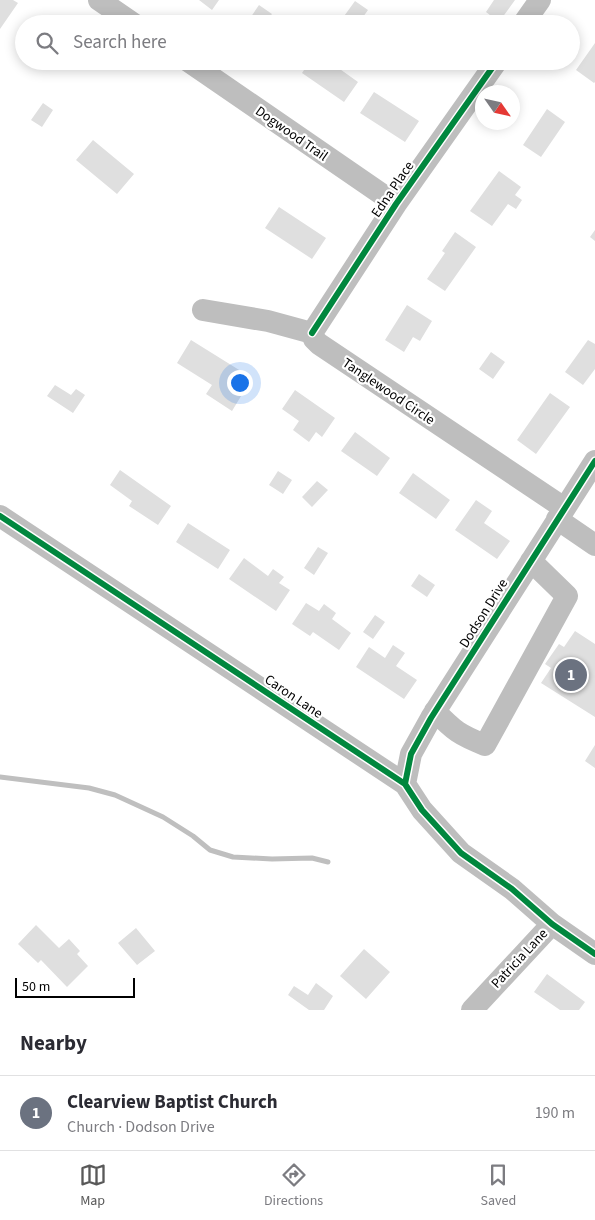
<!DOCTYPE html>
<html lang="en">
<head>
<meta charset="utf-8">
<style>
  :root { --surface:#fff; --page:#f2f2f3; --text:#2b2b33; --muted:#7c7c81; --line:#e1e1e2; --accent:#595959 }
  body { margin:0; font-family:"Source Sans 3",sans-serif; background:var(--page); color:var(--text) }
  .compass { position:absolute; left:475px; top:85px; width:45px; height:45px; border-radius:50%; background:var(--surface); box-shadow:0 2px 12px #0003; rotate:124deg }
  .scale { position:absolute; left:15px; bottom:12px; width:120px; box-sizing:border-box; padding-left:5px; border:2px solid #000; border-top:0; font-size:14px; line-height:18px; white-space:nowrap; color:#000; -webkit-text-stroke:4px #fff; paint-order:stroke }
  .you { position:absolute; left:239px; top:382px; width:18px; height:18px; margin:-12px; border:4px solid #fff; border-radius:50%; background:#1a73e8; box-shadow:0 0 0 8px #1a73e833 }
  .badge { display:grid; place-items:center; width:32px; height:32px; border-radius:50%; background:var(--accent); color:#fff; font-size:16px; font-weight:700 }
  .pin { position:absolute; translate:-50% -50%; border:2px solid #fff; box-shadow:0 1px 5px #0006 }
  .list { margin:0; padding:0; list-style:none }
  h2 { display:flex; justify-content:space-between; align-items:center; height:65px; margin:0; padding:0 20px; font-size:21px }
  h2 small { font-size:16px; font-weight:400; color:var(--muted) }
  .list li { display:grid; grid-template-columns:32px 1fr auto; gap:15px; align-items:center; box-sizing:border-box; height:75px; padding:0 20px; border-top:1px solid var(--line) }
  .list b { display:block; font-size:19px; white-space:nowrap }
  .list p { margin:0; font-size:16px; white-space:nowrap; color:var(--muted) }
  .list em { font-size:16px; font-style:normal; color:var(--muted) }
  .icon { flex:none; width:28px; height:28px; fill:none; stroke:currentColor; stroke-width:2; stroke-linecap:round; stroke-linejoin:round }
  .map { position:relative; flex:none; width:595px; height:1010px; overflow:hidden }
  .search { position:absolute; background:var(--surface); box-shadow:0 2px 12px #0003; left:15px; right:15px; top:15px; height:55px; display:flex; align-items:center; gap:12px; box-sizing:border-box; padding:0 18px; border-radius:28px; color:var(--muted); font-size:19px }
  .sheet { height:140px; background:var(--surface) }
  nav { display:flex; justify-content:space-around; align-items:center; box-sizing:border-box; height:70px; border-top:1px solid var(--line); background:var(--surface); font-size:14px; color:var(--muted) }
  nav a { display:grid; justify-items:center; gap:2px }
  nav .on { color:var(--accent) }
  .map>svg:first-child { display:block }
</style>
</head>
<body>
<div class="map">
<svg width="595" height="1010" viewBox="0 0 595 1010">
  <rect width="100%" height="100%" fill="#fff"/>
  <g fill="none" stroke-linecap="round" stroke-linejoin="round">
    <!-- stream -->
    <path stroke="#bfbfbf" stroke-width="5" d="M0,777L89,788L115,795L163,817L193,836L210,850L233,857L272,859L312,858L328,862"/>
  </g>
  <!-- building -->
  <path fill="#dfdfdf" d="M0,0H13L18,3L0,29Z
    M199,0H219L212,10Z
    M494,0H515L499,22L486,12Z
    M355,1L368,10L358,24H349L342,19Z
    M259,5L272,14L268,19L274,24H246Z
    M34,19L41,24H31Z
    M595,43V82L594,83L576,70Z
    M33,61H44L40,67Z
    M52,61H67L62,69Z
    M310,61H341L337,67L358,82L344,102L302,73Z
    M374,92L419,121L405,142L360,113Z
    M43,103L53,110L42,127L31,120Z
    M547,109L565,122L541,157L523,145Z
    M93,140L134,174L117,194L76,160Z
    M499,171L521,187L515,195L522,200L516,209L508,204L492,226L470,211Z
    M279,207L326,238L312,259L265,228Z
    M595,230V241L590,237Z
    M455,232L476,247L445,291L427,279L445,253L442,251Z
    M407,305L432,321L420,341L413,337L404,352L385,340Z
    M191,340L252,378L232,411L206,394L212,385L177,363Z
    M588,340L595,344V369L583,385L565,372Z
    M491,352L505,362L493,379L479,369Z
    M55,385L71,395L76,389L85,395L73,413L47,396Z
    M295,390L335,418L322,437L316,432L309,442L293,430L299,421L282,409Z
    M550,393L570,407L536,454L517,440Z
    M355,432L390,458L377,476L341,451Z
    M120,470L171,506L158,525L129,506L132,501L110,485Z
    M278,471L292,480L283,494L269,485Z
    M413,473L450,500L436,519L399,493Z
    M317,481L328,490L312,507L302,497Z
    M476,500L492,511L484,523L510,541L497,559L455,530Z
    M188,523L230,550L218,569L176,542Z
    M318,547L328,553L314,575L304,568Z
    M244,558L268,576L273,569L284,577L279,583L290,590L276,611L229,579Z
    M419,574L435,585L427,597L411,586Z
    M306,603L319,611L324,604L336,613L332,619L351,633L339,650L313,632L310,636L292,624Z
    M375,615L385,622L373,639L363,632Z
    M575,631L595,644V717L541,683L551,668L545,664L559,644L564,647Z
    M393,645L405,653L396,666L417,680L404,699L356,667L369,647L385,658Z
    M595,745V768L585,761Z
    M36,925L59,948L69,939L80,951L77,954L88,966L67,987L41,960L38,963L18,944Z
    M136,928L155,951L137,965L118,943Z
    M364,949L390,972L366,999L340,976Z
    M547,974L585,1002L579,1010H560L534,992Z
    M316,983L333,996L324,1010H309L288,995L294,986L308,995Z"/>
  <g fill="none" stroke-linecap="round" stroke-linejoin="round">
    <!-- minor -->
    <path stroke="#bebebe" stroke-width="22" d="M99,0L134,24
      M523,24L540,0
      M188,61L396,204
      M203,310L268,321L312,333
      M312,333L396,204L497,61
      M312,333L314,339L319,344L564,508
      M0,516L405,784L422,810L461,853L512,889L552,924L595,954
      M557,519L595,545
      M435,711C454,731 460,735 485,745L567,596L531,561
      M405,784L411,754L431,718L595,461
      M472,1010L552,924"/>
    <defs>
      <path id="cycleway" d="M312,333L396,204L497,61
        M0,516L405,784L422,810L461,853L512,889L552,924L595,954
        M405,784L411,754L431,718L595,461"/>
    </defs>
    <!-- cycleway casing -->
    <use href="#cycleway" stroke="#fff" stroke-width="9"/>
    <!-- cycleway -->
    <use href="#cycleway" stroke="#00873e" stroke-width="6"/>
  </g>
  <g text-anchor="middle" stroke-width="4.5" stroke-linejoin="round" paint-order="stroke">
    <!-- street labels -->
    <g font-size="14" fill="#000" stroke="#fff">
      <text transform="translate(292 133) rotate(35)" y="5">Dogwood Trail</text>
      <text transform="translate(392 189) rotate(-56)" y="5">Edna Place</text>
      <text transform="translate(389 391) rotate(34)" y="5">Tanglewood Circle</text>
      <text transform="translate(483 613) rotate(-58)" y="5">Dodson Drive</text>
      <text transform="translate(294 696) rotate(34)" y="5">Caron Lane</text>
      <text transform="translate(519 958) rotate(-47)" y="5">Patricia Lane</text>
    </g>
  </g>
</svg>
<svg class="compass" viewBox="-18 -18 36 36"><path d="M0-13l5 13h-10z" fill="#e53935"/><path d="M0 13l5-13h-10z" fill="#7c7c81"/></svg>
<div class="scale">50 m</div>
<div class="you"></div>
<div class="pin badge" style="left:571px;top:675px;background:#6b7280">1</div>
<div class="search"><svg class="icon" aria-label="search" viewBox="0 0 24 24"><circle cx="10" cy="10" r="6"/><path d="M15 15l6 6"/></svg>Search here</div>
</div>
<section class="sheet">
<h2>Nearby<small></small></h2>
<ul class="list">
<li><span class="badge" style="background:#6b7280">1</span><div><b>Clearview Baptist Church</b><p>Church · Dodson Drive</p></div><em>190 m</em></li>
</ul>
</section>
<nav>
<a class="on"><svg class="icon" aria-label="map" viewBox="0 0 24 24"><path d="M3 6l6-2 6 2 6-2v14l-6 2-6-2-6 2zM9 4v14M15 6v14"/></svg>Map</a>
<a><svg class="icon" aria-label="directions" viewBox="0 0 24 24"><path d="M12 3l9 9-9 9-9-9zM9 14v-3h6M13 9l2 2-2 2"/></svg>Directions</a>
<a><svg class="icon" aria-label="saved" viewBox="0 0 24 24"><path d="M7 4h10v16l-5-4-5 4z"/></svg>Saved</a>
</nav>
</body>
</html>
